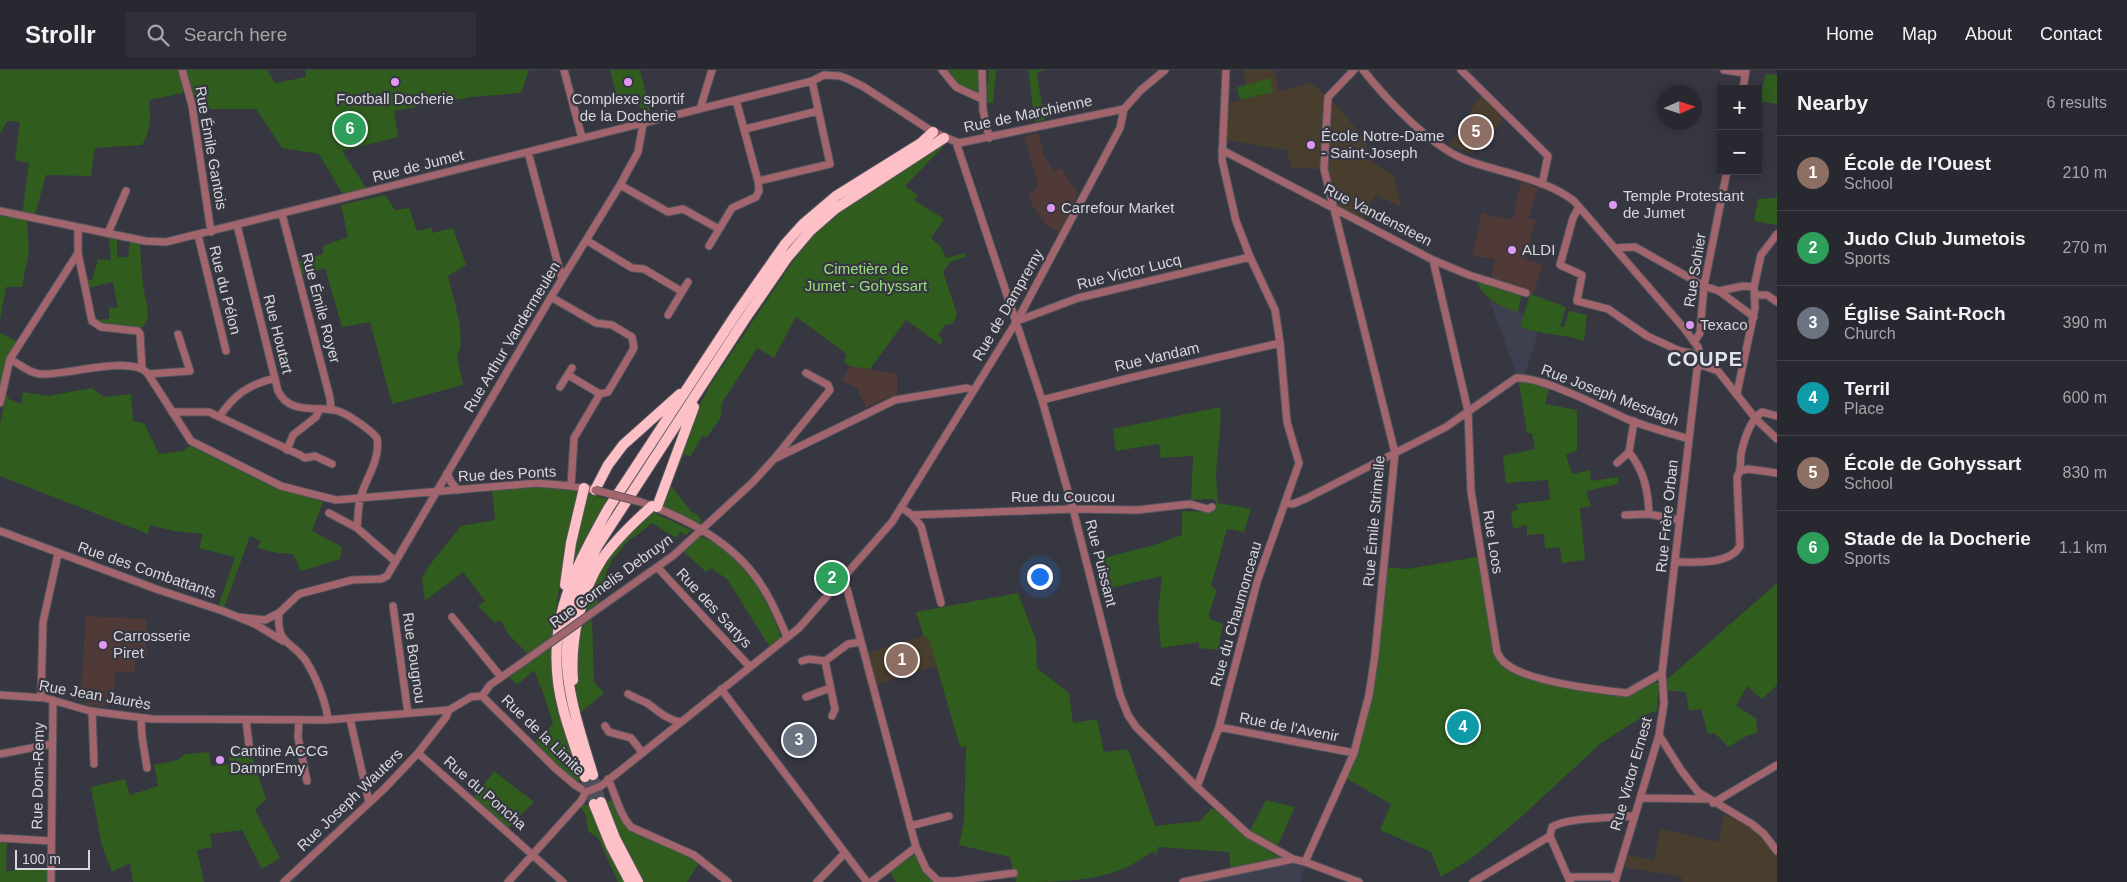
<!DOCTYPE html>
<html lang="en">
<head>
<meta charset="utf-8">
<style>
  :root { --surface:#282930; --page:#303138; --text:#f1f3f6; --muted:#a5a6ab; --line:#44454c; --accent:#ea580c }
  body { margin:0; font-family:Helvetica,sans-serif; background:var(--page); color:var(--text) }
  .controls { position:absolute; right:15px; top:15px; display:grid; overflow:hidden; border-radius:0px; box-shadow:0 2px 12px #0003 }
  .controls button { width:45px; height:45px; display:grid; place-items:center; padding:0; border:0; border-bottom:1px solid var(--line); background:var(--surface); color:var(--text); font:25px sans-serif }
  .compass { position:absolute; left:1657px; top:15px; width:45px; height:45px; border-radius:50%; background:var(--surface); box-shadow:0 2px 12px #0003; rotate:87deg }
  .scale { position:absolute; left:15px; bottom:12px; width:75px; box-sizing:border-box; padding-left:5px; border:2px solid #d7d7dd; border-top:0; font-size:14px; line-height:18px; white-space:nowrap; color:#d7d7dd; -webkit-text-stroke:4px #363740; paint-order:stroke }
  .you { position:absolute; left:1039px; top:506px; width:18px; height:18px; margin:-12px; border:4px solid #fff; border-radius:50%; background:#1a73e8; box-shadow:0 0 0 8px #1a73e833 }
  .badge { display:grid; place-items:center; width:32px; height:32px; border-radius:50%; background:var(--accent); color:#fff; font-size:16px; font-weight:700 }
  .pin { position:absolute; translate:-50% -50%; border:2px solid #fff; box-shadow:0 1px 5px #0006 }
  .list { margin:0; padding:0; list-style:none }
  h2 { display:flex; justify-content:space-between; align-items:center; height:65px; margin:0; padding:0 20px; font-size:21px }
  h2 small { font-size:16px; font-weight:400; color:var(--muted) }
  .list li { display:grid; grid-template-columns:32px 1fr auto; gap:15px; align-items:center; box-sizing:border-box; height:75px; padding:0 20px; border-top:1px solid var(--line) }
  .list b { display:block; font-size:19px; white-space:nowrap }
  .list p { margin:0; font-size:16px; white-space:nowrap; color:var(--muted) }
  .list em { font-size:16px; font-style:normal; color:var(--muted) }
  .icon { flex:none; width:28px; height:28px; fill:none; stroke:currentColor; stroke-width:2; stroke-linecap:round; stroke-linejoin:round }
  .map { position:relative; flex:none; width:1777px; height:812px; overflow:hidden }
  header { display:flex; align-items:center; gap:30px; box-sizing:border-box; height:70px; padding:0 25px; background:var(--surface); border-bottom:1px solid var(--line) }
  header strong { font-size:24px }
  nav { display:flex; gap:28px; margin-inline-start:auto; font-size:18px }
  .search { width:350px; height:45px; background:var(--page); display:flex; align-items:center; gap:12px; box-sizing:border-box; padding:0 18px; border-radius:0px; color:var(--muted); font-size:19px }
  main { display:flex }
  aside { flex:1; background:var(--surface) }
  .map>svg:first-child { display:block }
</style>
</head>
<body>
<header>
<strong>Strollr</strong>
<div class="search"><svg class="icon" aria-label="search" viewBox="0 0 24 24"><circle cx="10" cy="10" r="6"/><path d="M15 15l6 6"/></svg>Search here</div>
<nav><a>Home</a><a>Map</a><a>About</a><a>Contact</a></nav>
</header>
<main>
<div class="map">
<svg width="1777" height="812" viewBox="0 0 1777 812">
  <rect width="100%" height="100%" fill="#363740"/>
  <!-- commercial -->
  <path fill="#4f3a38" d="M1038,63L1044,85L1054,102L1061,98L1078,123L1060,162L1047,156L1032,135L1029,125L1038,115L1024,66Z
    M1521,111L1538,119L1528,148L1536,150L1525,189L1543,194L1533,225L1490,212L1495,189L1472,186L1482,142L1495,147L1513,149Z
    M851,296L897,304V326L889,327L866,338L857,318L841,310Z
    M86,546L146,549L147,562L145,570L148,588H135V603L116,602L114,621L108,620L105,637L86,635L88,621L81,619Z"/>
  <!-- built -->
  <path fill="#3f404f" d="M1490,231L1524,244L1520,257L1538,263L1524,307L1518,308Z
    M1305,792L1301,812H1206L1205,807Z"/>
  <!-- education -->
  <path fill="#493e2e" d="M1243,0H1274L1279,21L1310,13L1330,28L1364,68L1369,83L1366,88L1394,106L1401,137L1375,125L1362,153L1333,138L1325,99L1291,98L1287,80L1225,70L1228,33L1273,22L1270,9L1246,15Z
    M1482,26L1503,47L1489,72L1482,69L1473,84L1449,75L1463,55L1476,31Z
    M928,565L936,596L875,615L867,583Z
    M1724,744L1760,761L1777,783V812H1682V807L1624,797L1627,785L1654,790L1660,759L1718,772Z"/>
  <!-- green -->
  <path fill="#305c1e" d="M0,0H180L183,23L149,30C151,46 151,61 142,75L95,78L91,106L46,105L34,148L22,145L29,93L15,90L20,52L7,51L0,64Z
    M185,0H267L275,13L306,7L305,0H529L521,23L472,27L394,41L398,67L342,81L369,122L345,128L319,84L282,78L256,39H194Z
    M610,0H640L651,45L645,46C643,34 626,28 616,23Z
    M941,0H982V27L956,17Z
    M989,0H996L993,33H984V14L988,13Z
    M1028,0H1045L1037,3L1044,50L1035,52Z
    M1766,4L1777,5V34L1759,31Z
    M1270,8L1273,22L1240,30L1237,18L1228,20Z
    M941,73L944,76L905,116L918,125L914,130L944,149L931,168L941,177L946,188L965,183L966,187L950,192L943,202L957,244L953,254L945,255L938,265L943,269L941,275L906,250L870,299L849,296L844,291L847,284L796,247L774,288L757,278L722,333L720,349L706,368L703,365L690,387L684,384L671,416L691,441L699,446L702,453L699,455L661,435L699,336L712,312L810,166L836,144Z
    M1777,123V155L1754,151L1758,129L1775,128Z
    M385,125L395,140L409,138L417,161L432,158V163L453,158L466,195L448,206C452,225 468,269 457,286L463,315L392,334L370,252L342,257L325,198L301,205L297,192L323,184V176L348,167L341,135Z
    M0,142L27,151L29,181L22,217H6L0,250Z
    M109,167L117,169V187H128L130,171L140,174C141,187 141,201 143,214C144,228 153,245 143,257H107L94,250L109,249V237L118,238L113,212L84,219L86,210H92L98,189L111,190Z
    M1485,210L1522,222L1518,242C1500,236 1487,231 1477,213Z
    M1530,224L1566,237L1560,257H1564L1569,241L1587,245L1584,271C1562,264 1542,265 1520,257Z
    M0,263L20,273L0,333Z
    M1518,308L1549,319L1545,334L1577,340V380L1566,385L1572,404L1590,400L1591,411L1619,407L1618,414L1586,421L1591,436L1580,438L1585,490L1562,493L1560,477L1545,479L1544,464L1527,465V455L1513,459L1511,441L1518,440L1516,434L1550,430L1548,410L1506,413L1503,386L1535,379L1532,363H1527Z
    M92,318L104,327L131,324L133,351L144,353L159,384L183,381L192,374L283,417L323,432L312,461L342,477L340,489L301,501L293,484L277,483L257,478L261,471L250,466L224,538L218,537L235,487L199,478L203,464L174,461L150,455L148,464L0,406V354L6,324L9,329L21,334L23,322L48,326Z
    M1220,337L1221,346L1216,404L1218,433L1251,439L1244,462L1227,459L1211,516L1217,520L1209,543L1210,549L1223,554L1218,580L1199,578V572L1161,578L1158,544L1162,506L1102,520L1095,490L1151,476L1182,465V441L1211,442L1212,437L1217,432L1211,429L1191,430L1193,386L1161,388L1159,374L1116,381L1113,359Z
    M549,417L574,418L577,424L565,475L552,570L527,583L510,566L500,550L495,553L478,536L485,531L463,502L425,531L422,508L429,496L461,456L495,450L492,420Z
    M587,424L608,429L583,472L573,498V475Z
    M650,441L691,460L686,465L681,462L676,468L652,453L636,466L630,469L613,489L607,500L597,534L582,544L599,497Z
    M700,466C743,482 766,526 781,567L769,576L727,509L711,498L706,502L682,480Z
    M1476,487L1481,488L1503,592L1515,599L1575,615L1627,623L1648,612L1659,613L1657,641L1647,644L1601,673L1519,749L1472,788L1441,807L1431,782L1380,760L1391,734L1344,707L1374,591L1384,497L1408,499Z
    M1777,513V615L1762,629L1747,616L1736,636L1756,648L1757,663L1747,666L1728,677L1715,663L1708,664L1701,639L1689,641L1686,622L1663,620V613Z
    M1018,523L1036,570L1037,598L1069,623L1073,653L1097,649L1104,682L1128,679L1155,756L1200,751L1212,738L1235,755L1250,769L1281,789L1231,802L1229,782L1158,777L1156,786L1153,781C1114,812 1067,812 1016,812L1010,787L959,775L964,751L966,676L960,677L928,566L924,567L916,542Z
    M592,549L594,612L604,623L580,643L575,612L580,559Z
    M552,576L557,637L581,709L577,711L552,691L535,671L553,654L544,625L534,600L517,615L509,607Z
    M209,682L211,696L230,694L229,687L251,684L266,729L255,740L280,788L262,799L242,760L210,764L212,777L197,780L204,812H133L130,793L112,802L102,776L91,717L125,709L130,725L158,716L154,695L178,690L185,684Z
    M494,701L534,732L508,758L474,727Z
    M617,727L624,749L699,793L687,812H644L623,777L607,732Z
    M1266,730L1295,737L1277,777L1248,764Z
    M579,735H595L628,812H618L598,768L588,761L586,745Z
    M0,769H7L6,801L51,798V812H0Z
    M917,783L938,811L970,812H896L890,802Z"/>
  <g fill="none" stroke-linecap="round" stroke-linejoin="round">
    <!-- highway-tunnel -->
    <path stroke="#4e4f58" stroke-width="10" stroke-dasharray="10 5" stroke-linecap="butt" d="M593,705L601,732
      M585,707L594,734"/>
    <defs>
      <path id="minor" d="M182,0L192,35L211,162
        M564,0L582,68
        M942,0L956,17L982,29
        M982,0L983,40L989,68
        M1363,0C1387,30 1430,76 1466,90C1501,103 1544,108 1574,131L1683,257L1698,277L1704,296L1718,301L1756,349L1777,369
        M1461,0L1548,86L1542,114
        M1724,0L1745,3
        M1743,19L1746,0
        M736,30L758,111L830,94L812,11
        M700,39L712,0
        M1124,39L1141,20L1165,0
        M745,59L818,41
        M956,72L1042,330L1073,439L1120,625L1128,645L1136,657L1197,717L1248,764L1293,789L1305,792L1359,812
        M1222,80L1433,190L1469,205L1526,223
        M528,82L562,209
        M620,115L668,142L683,139L719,159
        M1579,137L1573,148L1560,195L1582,205L1577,231L1608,239L1647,266L1680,281L1700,285
        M0,141L145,171L166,172L812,11L824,5L840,6L848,9L864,17L933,62L959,73L1124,39
        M282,144L330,328L331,340
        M237,155L278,321C290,346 319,335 338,341C348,344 371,360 377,368C381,390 365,409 360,429C358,438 358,448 357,458L395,491
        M108,163L126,121
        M198,165L226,281
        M586,170L632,198L644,199L681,221
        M709,176L732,138L756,127L759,121L758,111
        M1615,178L1635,177L1704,216L1719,221L1754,247
        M78,183L92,251L101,257L138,261L140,264L142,298
        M1433,190L1468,341L1471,421L1497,582C1499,585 1501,590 1504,592C1523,611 1599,620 1627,623L1662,603
        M1719,221L1743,216L1754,217
        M1755,225H1767L1777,232
        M551,227L596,253L612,255L632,267L634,278L608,322L600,324L568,305
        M668,245L688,212
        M1017,251L1078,228L1250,187
        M1694,272L1700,263L1704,216L1727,101
        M10,289C19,294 31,304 41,304C65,306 133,284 148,304L191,371L281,416L336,430L537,413L571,416L595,420
        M148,304L190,301L178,264
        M560,317L572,298
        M1737,323L1755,238L1754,217L1761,185L1777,164
        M1042,330L1129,308L1280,273
        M0,333L10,289L78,183V157
        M172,342H209L300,385L305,388L315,386L332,394
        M219,347C235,324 248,315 275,308
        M287,380L293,365L316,347L319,340
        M1629,382C1644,401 1648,419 1649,444
        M774,389L830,320L828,315L806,303
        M1617,393L1629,382L1634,351
        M1741,401L1748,399L1777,403
        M447,403L451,412L458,420
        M571,416L574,368L600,324
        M641,432C683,447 728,469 755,506C769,524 778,546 787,567
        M1285,433L1293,434L1307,428L1446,357L1516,308C1541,306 1603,338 1627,349C1647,357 1669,363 1689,369
        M902,438L912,445L921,456L941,533
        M329,443L357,458
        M912,445L1073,439L1137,440L1190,434L1208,439L1212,437
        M1625,445L1649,444L1679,450
        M0,461L159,520L223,541L255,554L283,571
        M1676,492C1695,492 1730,495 1740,476L1737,407C1742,399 1740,393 1741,384C1744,370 1750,350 1762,342L1777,346
        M658,498L749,596
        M842,509L847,519L916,777L871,812
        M393,536L408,643
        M279,543C276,576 292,570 306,591C316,607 326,632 328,650
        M592,543L674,485L753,412L774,389L895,330L967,318L974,320
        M238,547L265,550L279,543L299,524L352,510L381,509L387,506L551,227L620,115L638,82L643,54
        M452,547L501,607
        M802,591L809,589L825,591
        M721,619L867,812
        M628,624C635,628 641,630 647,633C660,642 664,648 680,652
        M0,625L45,628L90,641L152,649L326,650L449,640L471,627L482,626
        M482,626L556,699L575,715L586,722L581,731L508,812
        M482,626L490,615L526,590
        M41,627L43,552L58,484
        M806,627L830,618
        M92,641L94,694
        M832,646L835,639L825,591L848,574L861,572
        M141,648L142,667L147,698
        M350,649L369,732
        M246,650L250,683L254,682
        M299,650L298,667L307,711
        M605,656L609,662L631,668L642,682
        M1219,657L1354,683
        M1659,665L1681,700L1698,722L1752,754L1764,764L1777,781
        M418,683L563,812
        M0,684L52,674
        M608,709C616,725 619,744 631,757L694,785L728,812
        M601,716L799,558L892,452L1018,249L1120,58L1124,39
        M1197,717L1219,657L1257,512L1299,393L1287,352L1280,273L1275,240L1250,187L1236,151L1222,90L1226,0
        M1640,728L1706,729
        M1713,733L1777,695
        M910,756L949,746
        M1550,766L1570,812
        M0,768L51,771
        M916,777L926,799L938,811H955L1014,803
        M1305,792L1354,683L1369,625L1375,585L1395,383L1324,99L1328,27L1354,0
        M1568,807H1616
        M51,812L53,630
        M284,812L385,718L418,683L446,647L449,640
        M817,812L845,783
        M1183,812L1293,789
        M1473,812L1550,766L1552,757C1567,747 1614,748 1634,746
        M1615,812L1659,665L1664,633L1662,603L1697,300L1701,292"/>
      <path id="highway" d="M595,420L608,395L623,375L680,324
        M657,437L694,337
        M565,515L571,473L584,418
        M573,610C570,571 580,523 602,489C616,469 634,452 652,436
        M593,705C572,635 553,586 580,513C584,500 592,488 598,475L745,249L787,188L810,161L835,139L944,68
        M585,707C578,685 570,664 564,642C542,561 570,507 608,439L736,244L785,174L803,154L836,126L921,73L933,62
        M601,732L615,768L638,812
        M594,734L611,776L630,812"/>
    </defs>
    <!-- minor casing -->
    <use href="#minor" stroke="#53545c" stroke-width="9"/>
    <!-- highway casing -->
    <use href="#highway" stroke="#53545c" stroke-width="12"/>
    <!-- minor -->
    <use href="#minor" stroke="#a2656d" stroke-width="7"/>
    <!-- highway -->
    <use href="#highway" stroke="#fcc0c6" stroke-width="10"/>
    <defs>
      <path id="minor-bridge" d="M595,420L641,432
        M526,590L592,543
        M586,722L601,716"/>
    </defs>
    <!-- minor-bridge casing -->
    <use href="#minor-bridge" stroke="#53545c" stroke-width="9" stroke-linecap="butt"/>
    <!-- minor-bridge -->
    <use href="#minor-bridge" stroke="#a2656d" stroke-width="7"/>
  </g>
  <!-- markers -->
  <g fill="#df98f1" stroke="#363740" stroke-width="2">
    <circle cx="395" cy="12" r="5"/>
    <circle cx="628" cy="12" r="5"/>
    <circle cx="1311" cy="75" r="5"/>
    <circle cx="1613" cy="135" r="5"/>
    <circle cx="1051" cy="138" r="5"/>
    <circle cx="1512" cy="180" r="5"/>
    <circle cx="1690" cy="255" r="5"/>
    <circle cx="103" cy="575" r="5"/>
    <circle cx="220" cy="690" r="5"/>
  </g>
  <g text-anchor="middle" stroke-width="4.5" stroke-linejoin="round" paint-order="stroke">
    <!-- poi labels -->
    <g font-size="15" fill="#d7d7dd" stroke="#363740" text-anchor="start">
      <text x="395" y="34" text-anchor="middle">Football Docherie</text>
      <text x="628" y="34" text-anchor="middle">Complexe sportif<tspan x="628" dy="17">de la Docherie</tspan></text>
      <text x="1321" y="71">École Notre-Dame<tspan x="1321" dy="17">- Saint-Joseph</tspan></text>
      <text x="1623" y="131">Temple Protestant<tspan x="1623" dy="17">de Jumet</tspan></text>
      <text x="1061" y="143">Carrefour Market</text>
      <text x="1522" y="185">ALDI</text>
      <text x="1700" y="260">Texaco</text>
      <text x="113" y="571">Carrosserie<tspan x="113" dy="17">Piret</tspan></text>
      <text x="230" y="686">Cantine ACCG<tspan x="230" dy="17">DamprEmy</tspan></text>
    </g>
    <!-- street labels -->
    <g font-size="15" fill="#d7d7dd" stroke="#363740">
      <text transform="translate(1028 44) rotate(-12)" y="5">Rue de Marchienne</text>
      <text transform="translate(211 78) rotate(80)" y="5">Rue Émile Gantois</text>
      <text transform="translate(418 96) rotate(-14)" y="5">Rue de Jumet</text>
      <text transform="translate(1378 145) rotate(27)" y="5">Rue Vandensteen</text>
      <text transform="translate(1695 200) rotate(-81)" y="5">Rue Sohier</text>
      <text transform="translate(1129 202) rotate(-14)" y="5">Rue Victor Lucq</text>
      <text transform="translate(225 220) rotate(76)" y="5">Rue du Pélon</text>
      <text transform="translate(1008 235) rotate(-60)" y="5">Rue de Dampremy</text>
      <text transform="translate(321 238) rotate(75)" y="5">Rue Émile Royer</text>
      <text transform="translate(278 264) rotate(76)" y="5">Rue Houtart</text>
      <text transform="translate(512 267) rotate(-59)" y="5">Rue Arthur Vandermeulen</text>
      <text transform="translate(1157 287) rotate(-13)" y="5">Rue Vandam</text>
      <text transform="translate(1610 325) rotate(21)" y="5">Rue Joseph Mesdagh</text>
      <text transform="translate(507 404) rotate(-3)" y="5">Rue des Ponts</text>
      <text x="1063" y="432">Rue du Coucou</text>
      <text transform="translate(1667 446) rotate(-84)" y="5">Rue Frère Orban</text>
      <text transform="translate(1374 451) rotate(-85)" y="5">Rue Émile Strimelle</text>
      <text transform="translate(1493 472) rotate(81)" y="5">Rue Loos</text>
      <text transform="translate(1101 493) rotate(76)" y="5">Rue Puissant</text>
      <text transform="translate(147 500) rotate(19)" y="5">Rue des Combattants</text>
      <text transform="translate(611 511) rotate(-36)" y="5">Rue Cornelis Debruyn</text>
      <text transform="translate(714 538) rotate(47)" y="5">Rue des Sartys</text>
      <text transform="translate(1236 544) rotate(-74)" y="5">Rue du Chaumonceau</text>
      <text transform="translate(414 588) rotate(82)" y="5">Rue Bougnou</text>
      <text transform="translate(95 625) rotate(10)" y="5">Rue Jean Jaurès</text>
      <text transform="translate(1289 657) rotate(11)" y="5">Rue de l'Avenir</text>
      <text transform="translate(543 665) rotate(44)" y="5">Rue de la Limite</text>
      <text transform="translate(1631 704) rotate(-74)" y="5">Rue Victor Ernest</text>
      <text transform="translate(38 706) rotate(-89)" y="5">Rue Dom-Remy</text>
      <text transform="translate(485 723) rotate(41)" y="5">Rue du Poncha</text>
      <text transform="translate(350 730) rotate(-44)" y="5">Rue Joseph Wauters</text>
    </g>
    <!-- park labels -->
    <g font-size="15" fill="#99de80" stroke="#363740">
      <text x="866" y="204">Cimetière de<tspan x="866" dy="17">Jumet - Gohyssart</tspan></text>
    </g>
    <!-- district labels -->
    <g font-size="20" font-weight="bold" letter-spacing="1" fill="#e1e3ee" stroke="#363740">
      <text x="1705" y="296">COUPE</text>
    </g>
  </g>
</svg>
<div class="controls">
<button>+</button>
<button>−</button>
</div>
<svg class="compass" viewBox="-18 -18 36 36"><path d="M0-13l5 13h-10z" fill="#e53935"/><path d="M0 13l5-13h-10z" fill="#a5a6ab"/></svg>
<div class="scale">100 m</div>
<div class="you"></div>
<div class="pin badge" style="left:902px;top:590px;background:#8d6e63">1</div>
<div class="pin badge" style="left:832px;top:508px;background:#2e9e5b">2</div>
<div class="pin badge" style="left:799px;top:670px;background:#6b7280">3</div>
<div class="pin badge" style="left:1463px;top:657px;background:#0f9aa8">4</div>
<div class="pin badge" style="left:1476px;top:62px;background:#8d6e63">5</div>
<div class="pin badge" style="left:350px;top:59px;background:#2e9e5b">6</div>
</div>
<aside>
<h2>Nearby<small>6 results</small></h2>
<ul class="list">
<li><span class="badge" style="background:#8d6e63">1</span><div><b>École de l'Ouest</b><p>School</p></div><em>210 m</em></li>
<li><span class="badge" style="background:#2e9e5b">2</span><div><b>Judo Club Jumetois</b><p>Sports</p></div><em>270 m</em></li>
<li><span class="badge" style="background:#6b7280">3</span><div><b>Église Saint-Roch</b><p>Church</p></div><em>390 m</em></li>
<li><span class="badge" style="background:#0f9aa8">4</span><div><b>Terril</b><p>Place</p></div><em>600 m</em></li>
<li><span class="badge" style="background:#8d6e63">5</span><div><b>École de Gohyssart</b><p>School</p></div><em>830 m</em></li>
<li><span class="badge" style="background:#2e9e5b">6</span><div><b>Stade de la Docherie</b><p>Sports</p></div><em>1.1 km</em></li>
</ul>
</aside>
</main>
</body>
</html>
